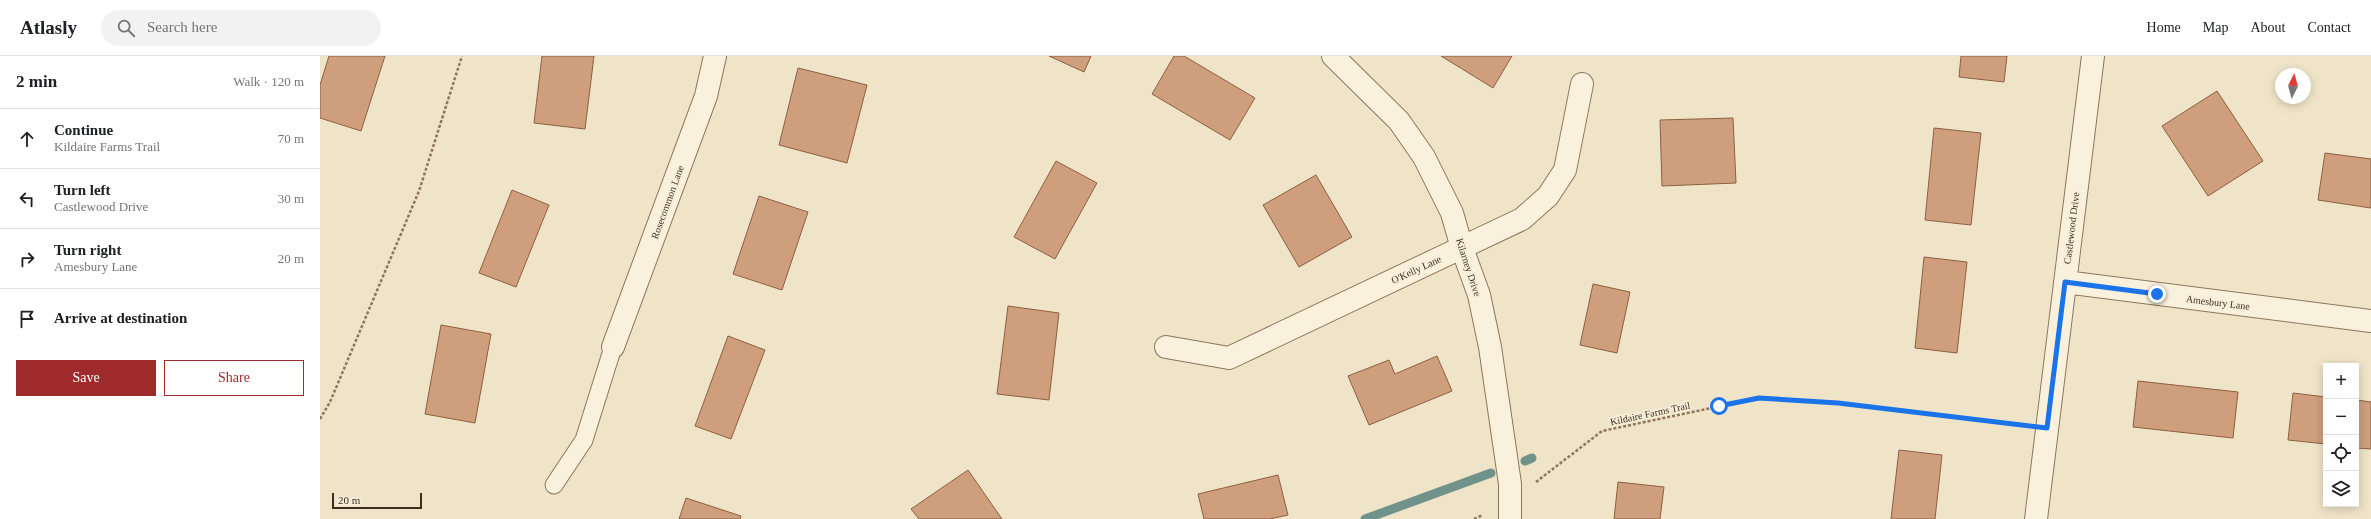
<!DOCTYPE html>
<html lang="en">
<head>
<meta charset="utf-8">
<style>
  :root { --surface:#fff; --page:#f2f2f2; --text:#202124; --muted:#757577; --line:#e0e0e0; --accent:#9e2a2b }
  body { margin:0; font-family:"Times New Roman",serif; background:var(--page); color:var(--text) }
  .controls { position:absolute; right:12px; bottom:12px; display:grid; overflow:hidden; border-radius:0px; box-shadow:0 2px 10px #0003 }
  .controls button { width:36px; height:36px; display:grid; place-items:center; padding:0; border:0; border-bottom:1px solid var(--line); background:var(--surface); color:var(--text); font:20px sans-serif }
  .compass { position:absolute; left:1955px; top:12px; width:36px; height:36px; border-radius:50%; background:var(--surface); box-shadow:0 2px 10px #0003; rotate:6deg }
  .scale { position:absolute; left:12px; bottom:10px; width:90px; box-sizing:border-box; padding-left:4px; border:2px solid #3d2e20; border-top:0; font-size:11px; line-height:14px; white-space:nowrap; color:#3d2e20; -webkit-text-stroke:3px #f7eed8; paint-order:stroke }
  .stop { position:absolute; width:12px; height:12px; margin:-9px; border:3px solid #1a73e8; border-radius:50%; background:#fff }
  .stop.end { background:#1a73e8; border-color:#fff; box-shadow:0 1px 4px #0008 }
  .list { margin:0; padding:0; list-style:none }
  h2 { display:flex; justify-content:space-between; align-items:center; height:52px; margin:0; padding:0 16px; font-size:17px }
  h2 small { font-size:13px; font-weight:400; color:var(--muted) }
  .list li { display:grid; grid-template-columns:26px 1fr auto; gap:12px; align-items:center; box-sizing:border-box; height:60px; padding:0 16px; border-top:1px solid var(--line) }
  .list b { display:block; font-size:15px; white-space:nowrap }
  .list p { margin:0; font-size:13px; white-space:nowrap; color:var(--muted) }
  .list em { font-size:13px; font-style:normal; color:var(--muted) }
  .actions { display:flex; gap:8px; padding:12px 16px }
  .actions a { flex:1; padding:9px 0; border:1px solid var(--accent); border-radius:0px; text-align:center; font-size:14px; color:var(--accent) }
  .actions .main { background:var(--accent); color:#fff }
  .icon { flex:none; width:22px; height:22px; fill:none; stroke:currentColor; stroke-width:2; stroke-linecap:round; stroke-linejoin:round }
  .map { position:relative; flex:none; width:2051px; height:463px; overflow:hidden }
  header { display:flex; align-items:center; gap:24px; box-sizing:border-box; height:56px; padding:0 20px; background:var(--surface); border-bottom:1px solid var(--line) }
  header strong { font-size:19px }
  nav { display:flex; gap:22px; margin-inline-start:auto; font-size:14px }
  .search { width:280px; height:36px; background:var(--page); display:flex; align-items:center; gap:10px; box-sizing:border-box; padding:0 14px; border-radius:22px; color:var(--muted); font-size:15px }
  main { display:flex }
  aside { flex:1; background:var(--surface) }
  .map>svg:first-child { display:block }
</style>
</head>
<body>
<header>
<strong>Atlasly</strong>
<div class="search"><svg class="icon" aria-label="search" viewBox="0 0 24 24"><circle cx="10" cy="10" r="6"/><path d="M15 15l6 6"/></svg>Search here</div>
<nav><a>Home</a><a>Map</a><a>About</a><a>Contact</a></nav>
</header>
<main>
<aside>
<h2>2 min<small>Walk · 120 m</small></h2>
<ul class="list">
<li><svg class="icon" aria-label="ahead" viewBox="0 0 24 24"><path d="M12 20V5M6 11l6-6 6 6"/></svg><div><b>Continue</b><p>Kildaire Farms Trail</p></div><em>70 m</em></li>
<li><svg class="icon" aria-label="left" viewBox="0 0 24 24"><path d="M17 20v-9H6M10 6l-5 5 5 5"/></svg><div><b>Turn left</b><p>Castlewood Drive</p></div><em>30 m</em></li>
<li><svg class="icon" aria-label="right" viewBox="0 0 24 24"><path d="M7 20v-9h11M14 6l5 5-5 5"/></svg><div><b>Turn right</b><p>Amesbury Lane</p></div><em>20 m</em></li>
<li><svg class="icon" aria-label="arrive" viewBox="0 0 24 24"><path d="M6 21V4h12l-3 4 3 4H6"/></svg><div><b>Arrive at destination</b></div></li>
</ul>
<div class="actions"><a class="main">Save</a><a>Share</a></div>
</aside>
<div class="map">
<svg width="2051" height="463" viewBox="0 0 2051 463">
  <rect width="100%" height="100%" fill="#f0e4c8"/>
  <g fill="none" stroke-linecap="round" stroke-linejoin="round">
    <!-- stream -->
    <path stroke="#6f938a" stroke-width="9" d="M1205,405L1212,402
      M1045,463L1171,417"/>
  </g>
  <!-- building -->
  <path fill="#cf9f7d" stroke="#8d5f41" d="M9,0H65L41,75L0,62V29Z
    M222,0H274L265,73L214,67Z
    M729,0H771L764,16Z
    M854,0H864L935,42L910,84L832,38Z
    M1121,0H1192L1173,32Z
    M1641,0H1687L1684,26L1639,21Z
    M478,12L547,29L527,107L459,89Z
    M1897,35L1943,105L1888,140L1842,70Z
    M1413,62L1416,127L1342,130L1340,64Z
    M1614,72L1661,77L1651,169L1605,164Z
    M2005,97L2051,103V152L1998,144Z
    M736,105L777,127L735,203L694,181Z
    M996,119L1032,181L979,211L943,149Z
    M192,134L229,149L196,231L159,217Z
    M439,140L488,156L462,234L413,218Z
    M1604,201L1647,206L1637,297L1595,292Z
    M1273,228L1310,236L1297,297L1260,289Z
    M688,250L739,257L729,344L677,338Z
    M121,269L171,278L155,367L105,358Z
    M408,280L445,294L411,383L375,370Z
    M1117,300L1132,335L1049,369L1028,320L1069,304L1075,318Z
    M1818,325L1918,336L1913,382L1813,371Z
    M1973,337L2006,341V388L1968,384Z
    M2036,344L2051,346V393L2036,392Z
    M1579,394L1622,399L1615,463H1571Z
    M648,414L682,463H599L591,453Z
    M958,419L968,459L950,463H884L878,438Z
    M1298,426L1344,431L1340,463H1294Z
    M366,442L421,460L420,463H359Z"/>
  <g fill="none" stroke-linecap="round" stroke-linejoin="round">
    <defs>
      <path id="service" d="M234,429L264,384L293,291"/>
      <path id="minor" d="M1013,0L1079,65L1104,101L1132,157L1142,192L1159,239L1170,291L1190,428V463
        M1745,226L2051,265
        M293,291L386,40L395,0
        M846,291L909,302L1202,163L1228,140L1245,114L1262,28
        M1716,463L1773,0"/>
    </defs>
    <!-- service casing -->
    <use href="#service" stroke="#8d765c" stroke-width="19"/>
    <!-- minor casing -->
    <use href="#minor" stroke="#8d765c" stroke-width="24"/>
    <!-- path -->
    <path stroke="#8d765c" stroke-width="2.5" stroke-dasharray="3 2" stroke-linecap="butt" d="M0,363L10,346L99,135L142,0
      M1216,426L1282,375L1439,342L1518,347L1700,369
      M1154,463L1163,459"/>
    <!-- service -->
    <use href="#service" stroke="#faf1dc" stroke-width="17"/>
    <!-- minor -->
    <use href="#minor" stroke="#faf1dc" stroke-width="22"/>
  </g>
  <g fill="none" stroke-linecap="round" stroke-linejoin="round">
    <!-- route -->
    <path stroke="#1a73e8" stroke-width="5" d="M1399,350L1439,342L1455,343L1518,347L1727,372L1745,226L1837,238"/>
  </g>
  <g text-anchor="middle" stroke-width="3.5" stroke-linejoin="round" paint-order="stroke">
    <!-- street labels -->
    <g font-size="10" fill="#3d2e20" stroke="#f7eed8">
      <text transform="translate(347 146) rotate(-70)" y="4">Rosecommon Lane</text>
      <text transform="translate(1751 172) rotate(-83)" y="4">Castlewood Drive</text>
      <text transform="translate(1149 211) rotate(72)" y="4">Kilarney Drive</text>
      <text transform="translate(1096 213) rotate(-25)" y="4">O'Kelly Lane</text>
      <text transform="translate(1898 246) rotate(7)" y="4">Amesbury Lane</text>
      <text transform="translate(1330 357) rotate(-12)" y="4">Kildaire Farms Trail</text>
    </g>
  </g>
</svg>
<div class="controls">
<button>+</button>
<button>−</button>
<button><svg class="icon" aria-label="locate" viewBox="0 0 24 24"><circle cx="12" cy="12" r="6"/><path d="M12 2v4M12 18v4M2 12h4M18 12h4"/></svg></button>
<button><svg class="icon" aria-label="layers" viewBox="0 0 24 24"><path d="M12 4l9 5-9 5-9-5zM3 14l9 5 9-5"/></svg></button>
</div>
<svg class="compass" viewBox="-18 -18 36 36"><path d="M0-13l5 13h-10z" fill="#e53935"/><path d="M0 13l5-13h-10z" fill="#757577"/></svg>
<div class="scale">20 m</div>
<div class="stop" style="left:1399px;top:350px"></div>
<div class="stop end" style="left:1837px;top:238px"></div>
</div>
</main>
</body>
</html>
